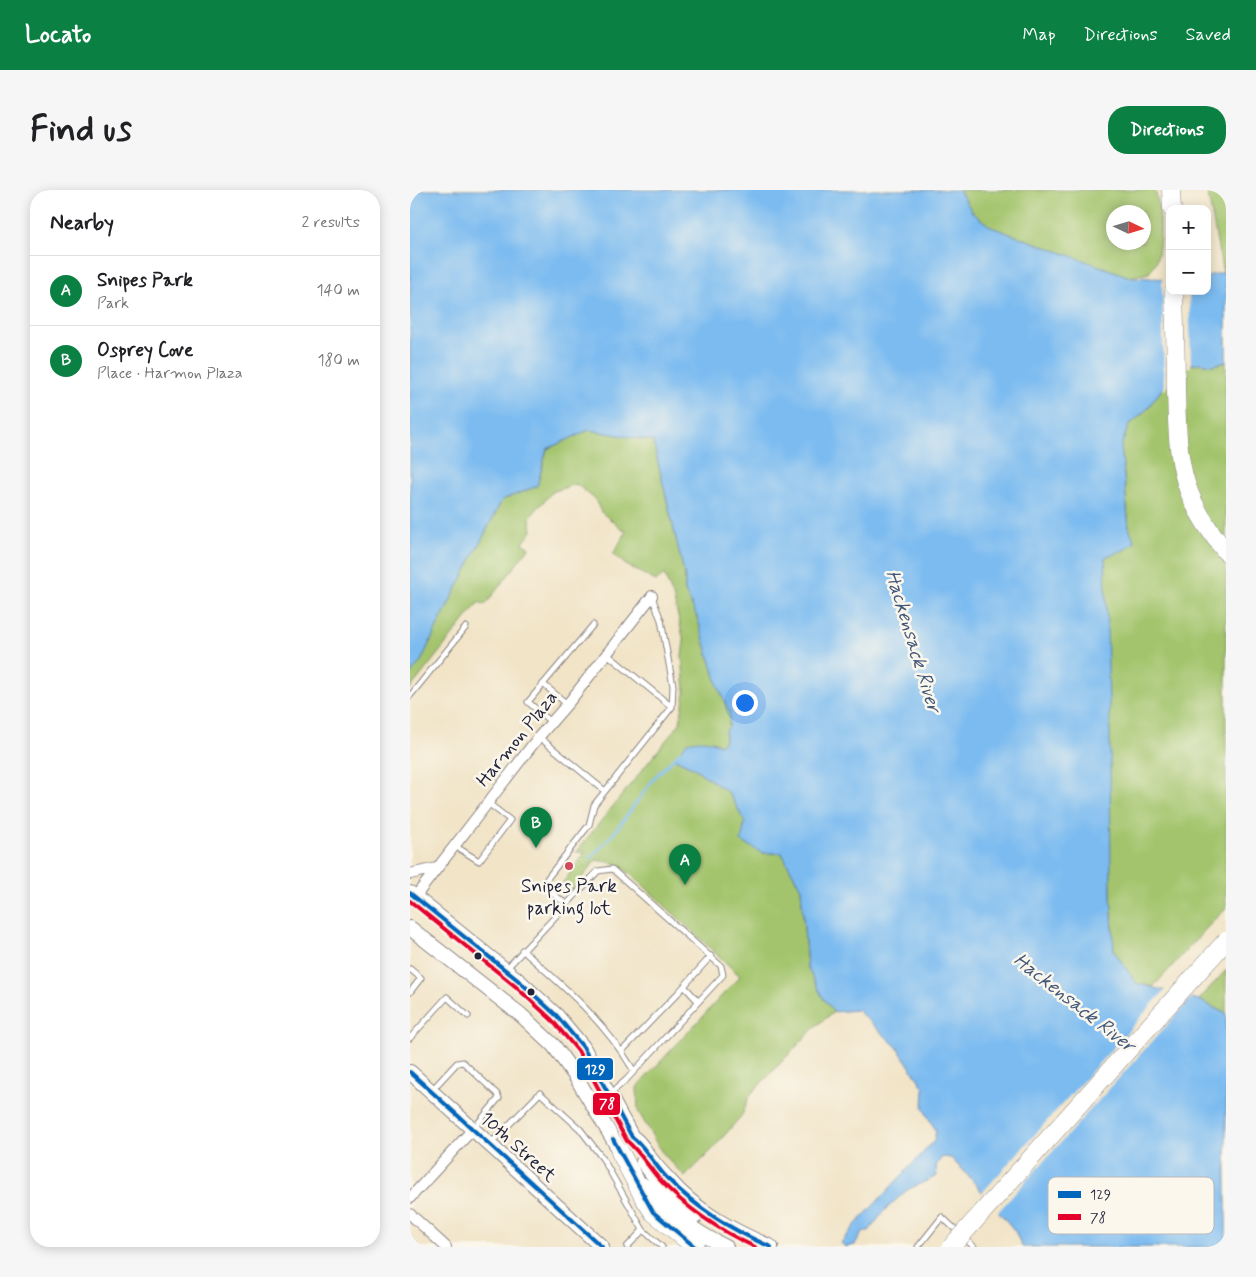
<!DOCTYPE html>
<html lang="en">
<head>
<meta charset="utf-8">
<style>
  :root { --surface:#fff; --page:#f6f6f6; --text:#202124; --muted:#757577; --line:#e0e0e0; --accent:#0b8043 }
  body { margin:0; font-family:Mynerve,sans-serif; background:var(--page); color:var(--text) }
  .controls { position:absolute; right:15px; top:15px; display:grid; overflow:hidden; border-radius:10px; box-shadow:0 2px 12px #0003 }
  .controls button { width:45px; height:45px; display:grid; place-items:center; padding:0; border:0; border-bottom:1px solid var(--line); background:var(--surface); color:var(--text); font:25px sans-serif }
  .compass { position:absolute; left:696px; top:15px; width:45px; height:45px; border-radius:50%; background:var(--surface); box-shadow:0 2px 12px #0003; rotate:94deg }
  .you { position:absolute; left:334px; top:512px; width:18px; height:18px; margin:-12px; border:4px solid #fff; border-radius:50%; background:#1a73e8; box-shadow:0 0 0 8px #1a73e833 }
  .badge { display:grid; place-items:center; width:32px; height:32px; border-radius:50%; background:var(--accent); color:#fff; font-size:16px; font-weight:700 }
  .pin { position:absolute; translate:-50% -41px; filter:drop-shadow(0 1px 2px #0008) }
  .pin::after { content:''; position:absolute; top:26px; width:18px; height:15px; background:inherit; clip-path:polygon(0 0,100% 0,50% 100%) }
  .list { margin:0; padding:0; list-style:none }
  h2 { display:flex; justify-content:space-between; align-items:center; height:65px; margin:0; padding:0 20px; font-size:21px }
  h2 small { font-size:16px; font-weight:400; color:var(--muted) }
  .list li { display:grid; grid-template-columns:32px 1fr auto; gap:15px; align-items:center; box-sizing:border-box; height:70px; padding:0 20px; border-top:1px solid var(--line) }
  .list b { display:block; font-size:19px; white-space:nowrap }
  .list p { margin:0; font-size:16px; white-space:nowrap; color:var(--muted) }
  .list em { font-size:16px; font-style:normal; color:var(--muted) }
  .map { position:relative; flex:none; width:816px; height:1057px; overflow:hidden; border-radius:20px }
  header { display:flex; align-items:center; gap:30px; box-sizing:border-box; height:70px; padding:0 25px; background:var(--accent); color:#fff }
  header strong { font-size:24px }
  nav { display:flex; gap:28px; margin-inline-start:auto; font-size:18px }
  .intro { display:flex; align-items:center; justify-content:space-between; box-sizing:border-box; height:120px; padding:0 30px }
  h1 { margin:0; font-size:35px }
  .button { padding:12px 22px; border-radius:20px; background:var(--accent); color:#fff; font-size:18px; font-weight:700 }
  main { display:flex; gap:30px; padding:0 30px }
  aside { flex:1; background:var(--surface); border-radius:20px; box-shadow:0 2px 12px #0003 }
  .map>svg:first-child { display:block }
</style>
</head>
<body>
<header>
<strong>Locato</strong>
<nav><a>Map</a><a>Directions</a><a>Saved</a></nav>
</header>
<div class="intro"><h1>Find us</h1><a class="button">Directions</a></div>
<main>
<aside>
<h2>Nearby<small>2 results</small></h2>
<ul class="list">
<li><span class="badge">A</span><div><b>Snipes Park</b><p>Park</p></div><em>140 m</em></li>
<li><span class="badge">B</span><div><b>Osprey Cove</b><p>Place · Harmon Plaza</p></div><em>180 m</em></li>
</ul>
</aside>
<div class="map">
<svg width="816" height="1057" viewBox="0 0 816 1057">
  <rect width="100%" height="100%" fill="#fbf7ec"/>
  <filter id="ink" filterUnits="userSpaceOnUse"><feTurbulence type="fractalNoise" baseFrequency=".02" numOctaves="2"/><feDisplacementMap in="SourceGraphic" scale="10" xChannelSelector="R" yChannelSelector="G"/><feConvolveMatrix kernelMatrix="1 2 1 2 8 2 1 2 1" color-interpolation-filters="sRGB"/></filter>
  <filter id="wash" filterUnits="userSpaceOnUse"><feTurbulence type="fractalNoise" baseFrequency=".0096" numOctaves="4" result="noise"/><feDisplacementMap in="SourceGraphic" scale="20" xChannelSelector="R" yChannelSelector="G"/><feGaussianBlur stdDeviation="1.12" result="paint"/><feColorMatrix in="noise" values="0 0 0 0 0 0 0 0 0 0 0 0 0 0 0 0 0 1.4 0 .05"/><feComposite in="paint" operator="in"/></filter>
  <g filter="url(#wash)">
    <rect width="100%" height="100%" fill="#f1e4c7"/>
    <!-- green -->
    <path fill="#a3c46c" stroke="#627354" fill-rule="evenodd" d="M549,0H745C751,20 752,48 747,69C746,74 742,78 739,83L720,87L569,33ZM704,22H734V52H704Z
      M797,0H816V82L813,83Z
      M816,172V719L804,730L743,797L726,793L704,761L701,704L695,366L714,360L725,352L719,338L711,256L719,235L736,220L769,177L790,173L803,175Z
      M179,240L243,251L275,387V401L287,427L308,496L320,523L319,537L315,542V551L310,555L303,551L265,569L284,578L319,603L335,632L333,640L352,663H372L391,699L397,777L413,808L424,822L407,835L340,905L332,925L301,961L275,987L251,961L228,921L227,897L330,786L221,684L204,673L186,670L160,703L152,694L176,662H166L270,533L275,502L272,466L274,451L263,406L254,384L246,391L216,375L203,364L216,342L191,322L186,310L166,294L142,302L120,327L122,341L113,353L119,358L75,415L69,412L0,499V485L11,471L30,431L92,310L127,296L137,259Z
      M816,780V824L789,810Z"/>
    <!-- water -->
    <path fill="#7cbbf0" stroke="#4f6e96" d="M0,0H549L563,23L581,37L720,87L760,89V101H797V86L816,82V172L803,175L790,173L769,177L736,220L719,235L711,256L719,338L725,352L714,360L695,367L700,544L701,704L704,761L726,793L789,810L816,824V1057H612L605,1041L562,990L541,968L532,967L526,976L527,986L497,1000L474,1021L459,1041L453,1042L445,1055L436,1057L431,1053L446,1034L524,951L526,941L513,918L514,898L487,857L447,820L424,822L413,808L397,777L391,699L372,663H352L331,651L335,632L319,603L284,578L265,569L277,552C290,549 298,549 310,555L315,551V541L319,537L320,523L308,496L287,427L275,401V387L243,251L179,240L137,259L127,296L92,310L30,431L11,471L0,485Z"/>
    <!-- pier -->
    <path fill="#f1e4c7" d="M752,86L760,87V101H779L781,177L770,179L754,201Z
      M757,798L783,806L587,1023L571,1004Z"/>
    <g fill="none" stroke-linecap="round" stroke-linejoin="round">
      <!-- stream -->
      <path stroke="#7cbbf0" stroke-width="2.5" d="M180,669L204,643L245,587L271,561"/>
    </g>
  </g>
  <g filter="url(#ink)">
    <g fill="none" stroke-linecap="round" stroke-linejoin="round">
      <defs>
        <path id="lane" d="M197,464L262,517
          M133,494L157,514
          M0,506L56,437
          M141,532L118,512L183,435
          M129,547L195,601
          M45,656L69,671L100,630L78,613
          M156,714L132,695L179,635L184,615L262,517L263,496L251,430L242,407
          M112,760C156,798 194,831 224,881
          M0,779L11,788L0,802
          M96,779L188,681L202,679L311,776L313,785L217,889L200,904
          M274,796L288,811
          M0,848L37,807L58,826
          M212,861L268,803L301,766
          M21,901L47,873L53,872L87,904L89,908L64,938
          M80,954L130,903L170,939L193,969L233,1040L252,1057
          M217,1057L233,1040
          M508,1057L532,1027L564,1057"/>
        <path id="street" d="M0,684L27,678
          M5,707L127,549L160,511L242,406
          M0,1008L63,939
          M0,1024L36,1057"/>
        <path id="secondary" d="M0,703L109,791L147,826L173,857L222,947C231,952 233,959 239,967C245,975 252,983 259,990C287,1022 323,1041 361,1057
          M0,738L111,825L144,856L166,887L216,971
          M0,882L192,1057
          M233,972C248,993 265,1011 286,1026
          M232,994C256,1021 284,1042 316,1057"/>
        <path id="highway" d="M761,0L762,19
          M764,101C765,135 766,168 766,201C767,232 767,264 776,293C784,319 799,341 816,362
          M210,962L234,1008L243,1022L285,1057"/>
      </defs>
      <!-- lane casing -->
      <use href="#lane" stroke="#8a8381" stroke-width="7"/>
      <!-- street casing -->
      <use href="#street" stroke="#8a8381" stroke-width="12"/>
      <!-- secondary casing -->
      <use href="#secondary" stroke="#8a8381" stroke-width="16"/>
      <!-- highway casing -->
      <use href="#highway" stroke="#8a8381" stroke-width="19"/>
      <!-- lane -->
      <use href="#lane" stroke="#fff" stroke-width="5"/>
      <!-- street -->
      <use href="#street" stroke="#fff" stroke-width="10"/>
      <!-- secondary -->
      <use href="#secondary" stroke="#fff" stroke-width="14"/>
      <!-- highway -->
      <use href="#highway" stroke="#fff" stroke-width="18"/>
      <defs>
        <path id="highway-bridge" d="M541,1057L816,751"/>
      </defs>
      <!-- highway-bridge casing -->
      <use href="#highway-bridge" stroke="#8a8381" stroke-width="19" stroke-linecap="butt"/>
      <!-- highway-bridge -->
      <use href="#highway-bridge" stroke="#fff" stroke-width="18"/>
      <defs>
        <path id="bus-1" d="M0,703L109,791L147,826L173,857L222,947C234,955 245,976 257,988C287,1019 321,1040 361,1057
          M0,882L192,1057
          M203,949L243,1022L285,1057"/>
        <path id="bus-2" d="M0,711L105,796L142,830L168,861L217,951C229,961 238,976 249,989C277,1019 308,1040 345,1057"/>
      </defs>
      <!-- bus-1 casing -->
      <use href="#bus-1" stroke="#fbf7ec" stroke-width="8"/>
      <!-- bus-2 casing -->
      <use href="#bus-2" stroke="#fbf7ec" stroke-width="8"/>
      <!-- bus-1 -->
      <use href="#bus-1" stroke="#0065bd" stroke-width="4"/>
      <!-- bus-2 -->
      <use href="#bus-2" stroke="#e4002b" stroke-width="4"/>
    </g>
  </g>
  <!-- markers -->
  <circle fill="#d1495b" stroke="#fbf7ec" stroke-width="2" cx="159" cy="676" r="5"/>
  <g fill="#22223b" stroke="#fbf7ec" stroke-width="2">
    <circle cx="68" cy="766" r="4.5"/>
    <circle cx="121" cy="802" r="4.5"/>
  </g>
  <g text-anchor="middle" stroke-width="5" stroke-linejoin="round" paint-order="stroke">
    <!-- street labels -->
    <g font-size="19" fill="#22223b" stroke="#fbf7ec">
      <text transform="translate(106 548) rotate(-51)" y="7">Harmon Plaza</text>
      <text transform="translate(109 956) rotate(42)" y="7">10th Street</text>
    </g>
    <!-- poi labels -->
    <g font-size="19" fill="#22223b" stroke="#fbf7ec">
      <text x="159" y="702">Snipes Park<tspan x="159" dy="22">parking lot</tspan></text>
    </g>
    <!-- water labels -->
    <g font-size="20" font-style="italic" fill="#42587a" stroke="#fbf7ec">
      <text transform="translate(504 451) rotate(73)" y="7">Hackensack River</text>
      <text transform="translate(665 812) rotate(38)" y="7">Hackensack River</text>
    </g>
  </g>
  <!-- legend -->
  <rect x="638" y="987" width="166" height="57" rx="8" fill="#fbf7ec" stroke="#bab7b7" stroke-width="1"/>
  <rect x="648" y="1001" width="23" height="7" fill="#0065bd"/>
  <rect x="648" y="1024" width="23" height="6" fill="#e4002b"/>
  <g font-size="14" fill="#22223b">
    <text x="680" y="1009">129</text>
    <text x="680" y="1032">78</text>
  </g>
  <g stroke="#fbf7ec" stroke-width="2">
    <rect x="166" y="867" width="38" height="24" rx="5" fill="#0065bd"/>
    <rect x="182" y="902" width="29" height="24" rx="5" fill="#e4002b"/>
  </g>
  <g font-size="14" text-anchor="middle" font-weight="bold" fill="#fff">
    <text x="185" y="884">129</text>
    <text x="197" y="918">78</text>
  </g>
</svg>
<div class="controls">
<button>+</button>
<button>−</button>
</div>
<svg class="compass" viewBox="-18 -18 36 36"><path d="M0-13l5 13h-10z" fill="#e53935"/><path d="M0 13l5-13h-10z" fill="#757577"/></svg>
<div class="you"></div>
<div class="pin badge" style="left:275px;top:695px">A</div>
<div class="pin badge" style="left:126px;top:658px">B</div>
</div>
</main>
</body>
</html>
